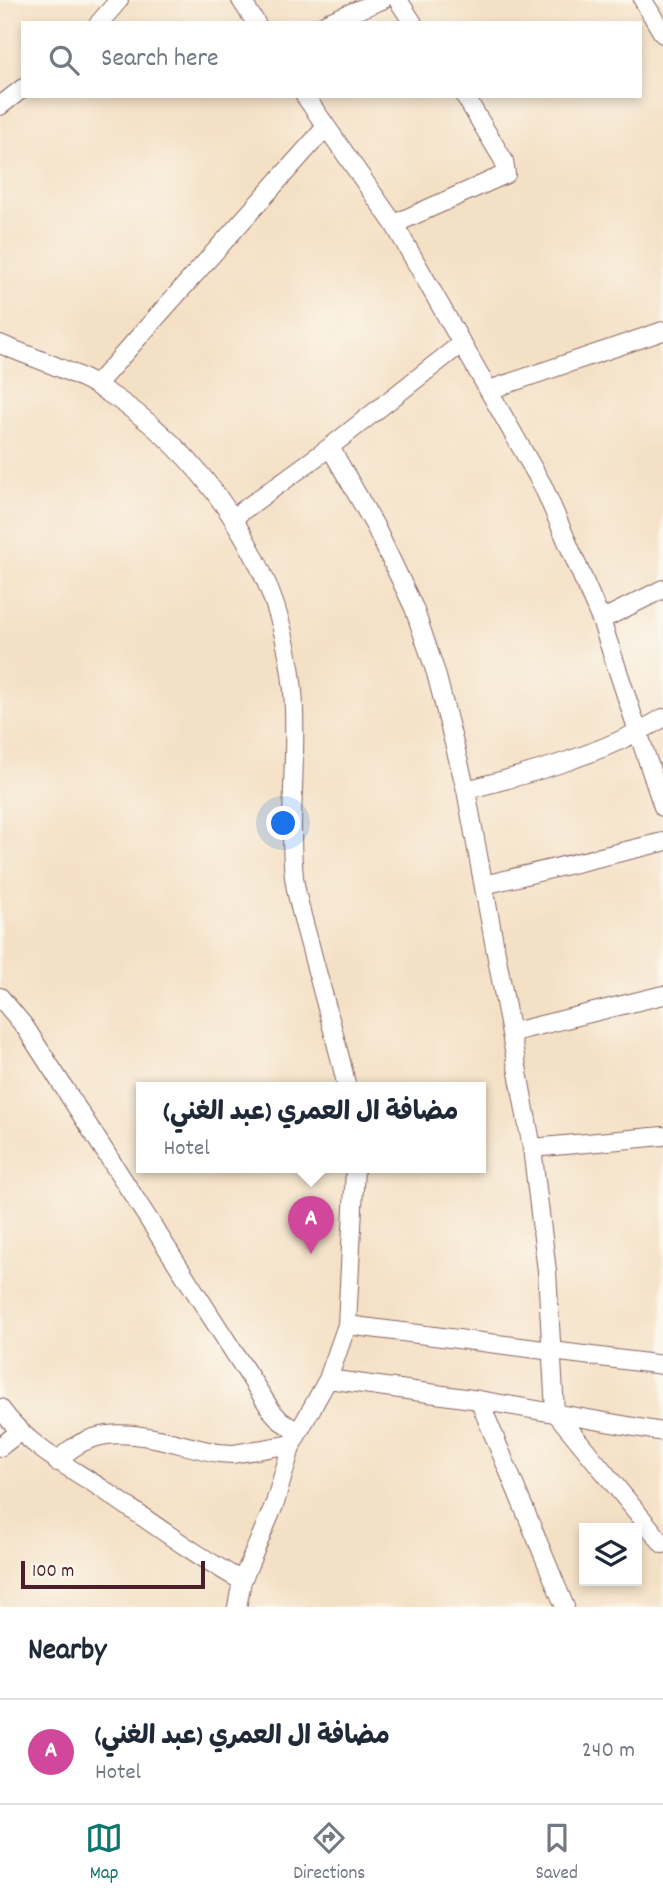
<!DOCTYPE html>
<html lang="en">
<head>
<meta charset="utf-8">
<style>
  :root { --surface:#fff; --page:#f2f2f3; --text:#1f2937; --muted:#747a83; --line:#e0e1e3; --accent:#0f766e }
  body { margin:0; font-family:Dekko,"Playpen Sans Arabic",sans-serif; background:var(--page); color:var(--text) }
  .controls { position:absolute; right:21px; bottom:21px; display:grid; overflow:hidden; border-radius:0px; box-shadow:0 4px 10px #0003 }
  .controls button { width:63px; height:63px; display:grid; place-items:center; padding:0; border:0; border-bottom:2px solid var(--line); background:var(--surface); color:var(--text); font:35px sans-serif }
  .scale { position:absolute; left:21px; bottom:18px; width:184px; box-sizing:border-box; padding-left:7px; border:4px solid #4a1f2b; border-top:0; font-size:19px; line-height:24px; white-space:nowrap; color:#4a1f2b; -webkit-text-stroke:5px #fbf7ec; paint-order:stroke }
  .you { position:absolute; left:284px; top:824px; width:24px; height:24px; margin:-18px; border:5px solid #fff; border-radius:50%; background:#1a73e8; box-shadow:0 0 0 10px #1a73e833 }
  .badge { display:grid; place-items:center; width:46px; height:46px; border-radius:50%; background:var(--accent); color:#fff; font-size:23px; font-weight:700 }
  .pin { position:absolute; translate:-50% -58px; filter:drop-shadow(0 2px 4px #0008) }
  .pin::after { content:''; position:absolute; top:37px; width:24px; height:21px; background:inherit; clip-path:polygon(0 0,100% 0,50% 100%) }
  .popup { position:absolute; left:136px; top:1082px; width:350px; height:91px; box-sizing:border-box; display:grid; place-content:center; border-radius:0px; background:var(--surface); filter:drop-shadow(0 2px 5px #0005); font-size:23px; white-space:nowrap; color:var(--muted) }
  .popup b { font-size:26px; color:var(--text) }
  .popup::after { content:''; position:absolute; left:50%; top:100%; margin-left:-14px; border:14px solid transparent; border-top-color:var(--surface) }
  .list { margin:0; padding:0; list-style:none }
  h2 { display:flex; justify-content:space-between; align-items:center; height:91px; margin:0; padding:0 28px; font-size:30px }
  h2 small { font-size:23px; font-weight:400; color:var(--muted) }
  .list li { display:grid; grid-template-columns:46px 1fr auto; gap:21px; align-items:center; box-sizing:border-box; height:105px; padding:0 28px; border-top:2px solid var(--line) }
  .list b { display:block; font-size:26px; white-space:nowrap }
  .list p { margin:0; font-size:23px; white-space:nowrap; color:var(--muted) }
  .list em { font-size:23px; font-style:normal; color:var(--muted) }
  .icon { flex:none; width:38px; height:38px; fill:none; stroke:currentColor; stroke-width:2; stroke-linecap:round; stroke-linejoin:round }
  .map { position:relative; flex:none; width:663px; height:1607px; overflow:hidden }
  .search { position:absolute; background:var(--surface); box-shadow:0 4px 10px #0003; left:21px; right:21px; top:21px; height:77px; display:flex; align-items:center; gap:18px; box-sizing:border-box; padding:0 24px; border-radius:0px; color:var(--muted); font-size:26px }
  .sheet { height:196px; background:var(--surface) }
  nav { display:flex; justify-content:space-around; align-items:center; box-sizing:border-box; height:98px; border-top:2px solid var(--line); background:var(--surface); font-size:19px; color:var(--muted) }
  nav a { display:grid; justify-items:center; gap:4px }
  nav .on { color:var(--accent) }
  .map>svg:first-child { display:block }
</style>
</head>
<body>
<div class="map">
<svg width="663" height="1607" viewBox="0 0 663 1607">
  <rect width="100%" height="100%" fill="#fbf7ec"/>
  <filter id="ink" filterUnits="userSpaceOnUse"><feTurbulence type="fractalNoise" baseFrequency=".0143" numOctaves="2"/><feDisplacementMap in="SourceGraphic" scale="14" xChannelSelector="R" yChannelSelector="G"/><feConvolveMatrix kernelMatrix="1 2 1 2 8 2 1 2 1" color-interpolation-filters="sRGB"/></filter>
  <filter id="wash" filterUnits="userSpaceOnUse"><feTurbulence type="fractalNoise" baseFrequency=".00686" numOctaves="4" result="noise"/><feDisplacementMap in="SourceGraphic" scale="28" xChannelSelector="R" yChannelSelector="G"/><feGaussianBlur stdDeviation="1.57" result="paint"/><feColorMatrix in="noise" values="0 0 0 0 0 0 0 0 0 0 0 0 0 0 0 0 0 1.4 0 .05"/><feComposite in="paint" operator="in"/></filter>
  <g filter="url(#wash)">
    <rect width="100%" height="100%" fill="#f4e0c5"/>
  </g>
  <g filter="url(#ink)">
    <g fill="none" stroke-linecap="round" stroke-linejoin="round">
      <defs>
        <path id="minor" d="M241,0L256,23
          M398,0L413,23
          M643,0L663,34
          M99,23L119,0
          M326,23L382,0
          M305,96L394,224L543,486L601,620L663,807
          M0,106L23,88
          M394,224L506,174L504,161L465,96
          M0,344C32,358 67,368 97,386C204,450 282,566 293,691C298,753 288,815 294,877C297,901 305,926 311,949C323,995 337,1041 347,1088
          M96,385L326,127
          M489,390L663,331
          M330,447L375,526L414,608L436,673L466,790L532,1148L547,1271L555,1412L663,1544
          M234,517L330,447L462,343
          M601,620L663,589
          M466,790C533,773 603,754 663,718
          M484,885L663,842
          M0,997L25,1027L271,1410L281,1421L298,1432
          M513,1032L663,995
          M532,1148L663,1136
          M347,1325L663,1365
          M328,1379L479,1400L663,1432
          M479,1400L565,1607
          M0,1408C28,1446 62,1463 101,1488C148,1520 192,1553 242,1581
          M0,1447L18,1433
          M57,1462C101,1412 164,1443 218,1453L233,1454L292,1444
          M237,1607L242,1581L275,1503L292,1444L328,1379L347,1325L355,1168"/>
      </defs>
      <!-- minor casing -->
      <use href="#minor" stroke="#866361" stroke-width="20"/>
      <!-- minor -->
      <use href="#minor" stroke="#fff" stroke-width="18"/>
    </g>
  </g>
</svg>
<div class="controls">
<button><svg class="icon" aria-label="layers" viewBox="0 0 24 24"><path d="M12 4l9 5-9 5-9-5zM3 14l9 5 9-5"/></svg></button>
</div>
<div class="scale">100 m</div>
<div class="you"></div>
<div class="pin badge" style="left:311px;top:1254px;background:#d1479c">A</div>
<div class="popup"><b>مضافة ال العمري (عبد الغني)</b>Hotel</div>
<div class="search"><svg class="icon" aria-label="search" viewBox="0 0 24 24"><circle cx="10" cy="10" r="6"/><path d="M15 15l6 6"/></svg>Search here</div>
</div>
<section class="sheet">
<h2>Nearby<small></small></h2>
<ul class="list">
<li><span class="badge" style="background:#d1479c">A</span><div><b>مضافة ال العمري (عبد الغني)</b><p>Hotel</p></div><em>240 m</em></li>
</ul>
</section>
<nav>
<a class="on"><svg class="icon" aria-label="map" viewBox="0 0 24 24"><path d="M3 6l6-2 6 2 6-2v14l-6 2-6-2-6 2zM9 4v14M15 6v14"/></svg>Map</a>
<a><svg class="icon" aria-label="directions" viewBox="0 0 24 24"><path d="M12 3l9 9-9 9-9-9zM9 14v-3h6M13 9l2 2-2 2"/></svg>Directions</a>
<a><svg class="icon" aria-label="saved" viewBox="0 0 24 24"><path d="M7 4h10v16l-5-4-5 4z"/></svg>Saved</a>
</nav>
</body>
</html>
